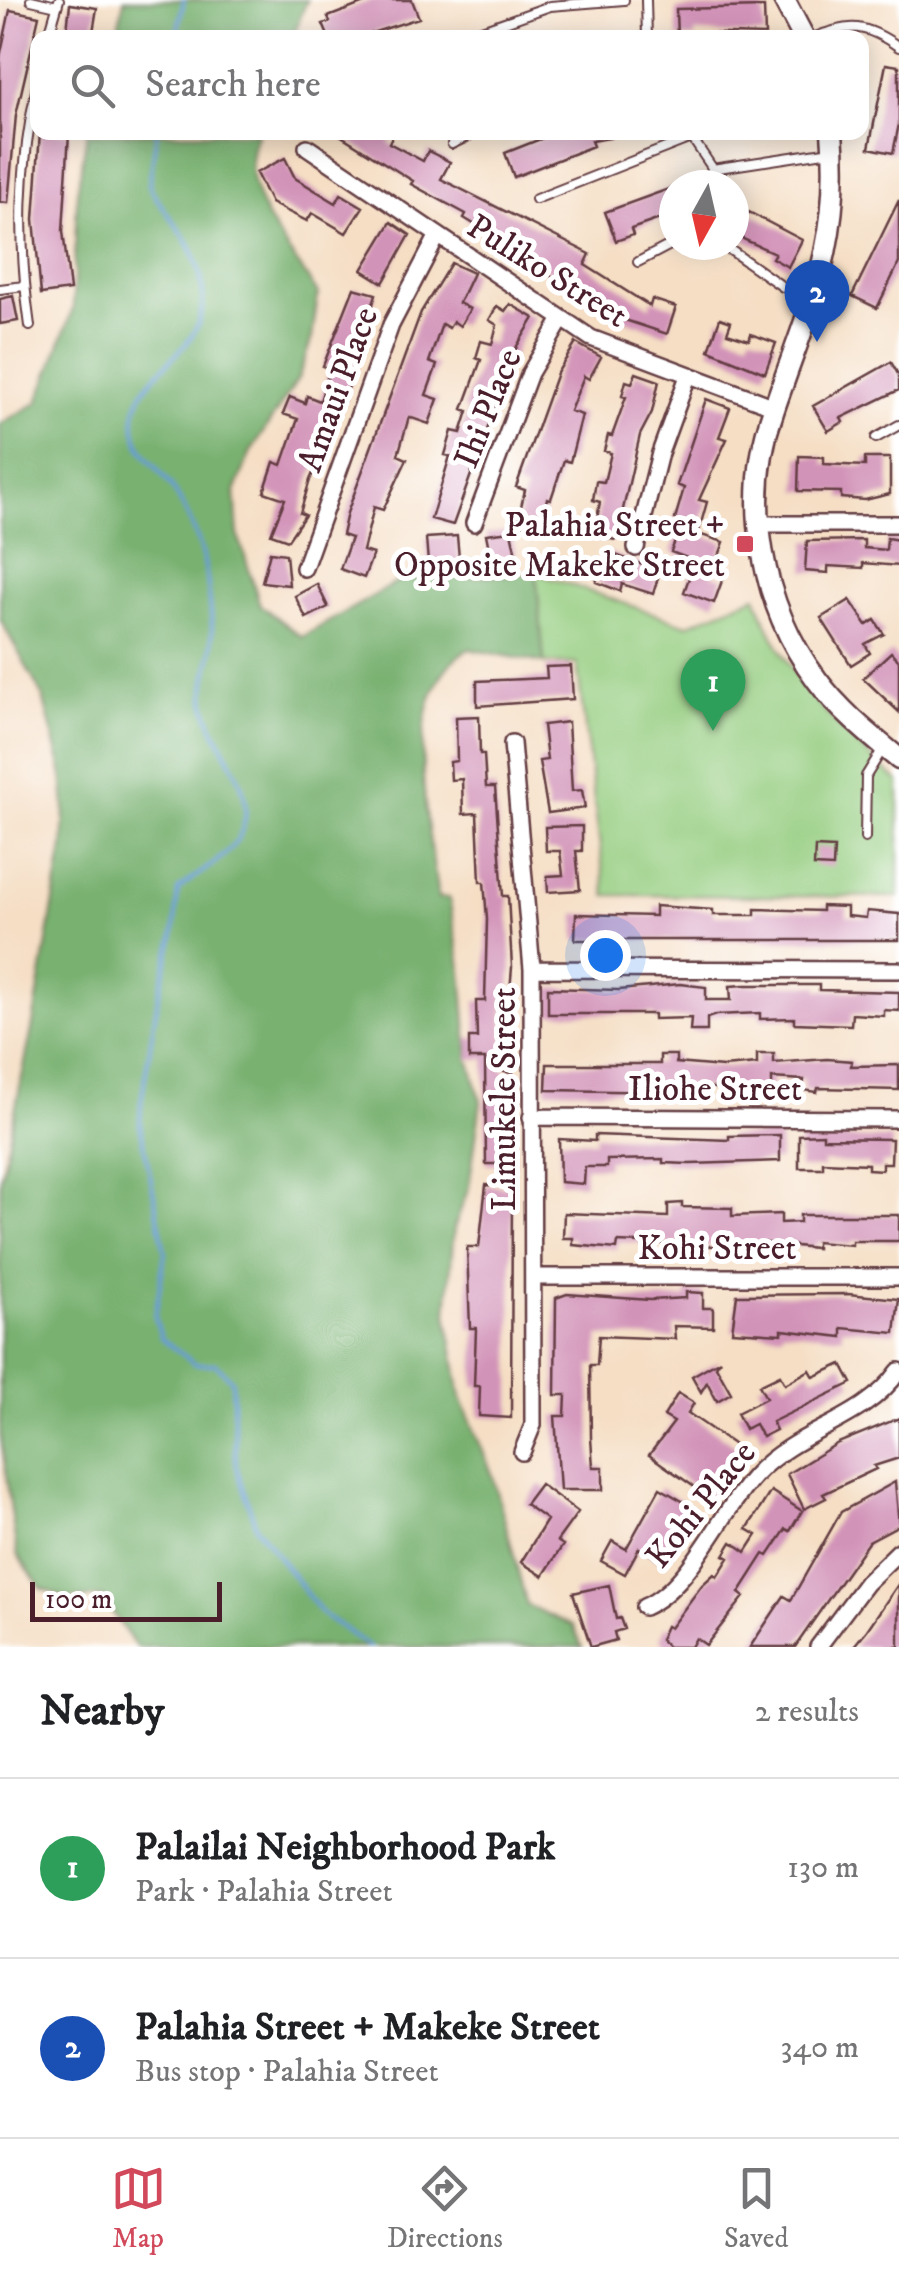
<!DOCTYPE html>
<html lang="en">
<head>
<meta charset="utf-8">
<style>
  :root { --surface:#fff; --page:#f6f6f6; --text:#202124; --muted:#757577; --line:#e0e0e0; --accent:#d1495b }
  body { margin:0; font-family:"IM FELL DW Pica",serif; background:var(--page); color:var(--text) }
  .compass { position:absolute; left:659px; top:170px; width:90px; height:90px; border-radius:50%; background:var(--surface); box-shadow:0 5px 25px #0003; rotate:188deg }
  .scale { position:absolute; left:30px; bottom:25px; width:192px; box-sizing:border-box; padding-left:10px; border:5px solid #4a1f2b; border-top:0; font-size:28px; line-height:35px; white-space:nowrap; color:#4a1f2b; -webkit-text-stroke:8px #fff; paint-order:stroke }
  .you { position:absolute; left:605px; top:955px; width:35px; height:35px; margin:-25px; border:8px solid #fff; border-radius:50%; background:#1a73e8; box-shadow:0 0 0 15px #1a73e833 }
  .badge { display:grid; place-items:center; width:65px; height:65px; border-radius:50%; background:var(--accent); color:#fff; font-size:32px; font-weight:700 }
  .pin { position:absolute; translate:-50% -82px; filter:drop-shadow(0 2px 5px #0008) }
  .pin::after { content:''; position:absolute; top:52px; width:35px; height:30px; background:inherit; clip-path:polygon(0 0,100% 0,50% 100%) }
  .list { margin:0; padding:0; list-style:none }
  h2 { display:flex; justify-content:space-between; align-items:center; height:130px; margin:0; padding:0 40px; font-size:42px }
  h2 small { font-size:32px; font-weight:400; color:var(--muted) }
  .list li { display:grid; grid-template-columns:65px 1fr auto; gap:30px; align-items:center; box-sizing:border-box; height:180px; padding:0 40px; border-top:2px solid var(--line) }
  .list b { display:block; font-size:38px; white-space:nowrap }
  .list p { margin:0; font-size:32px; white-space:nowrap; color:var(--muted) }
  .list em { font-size:32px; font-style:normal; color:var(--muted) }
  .icon { flex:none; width:55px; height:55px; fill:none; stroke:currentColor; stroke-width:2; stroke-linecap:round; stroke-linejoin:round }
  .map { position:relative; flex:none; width:899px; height:1647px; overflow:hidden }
  .search { position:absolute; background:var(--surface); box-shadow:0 5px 25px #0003; left:30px; right:30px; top:30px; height:110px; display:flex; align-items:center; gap:25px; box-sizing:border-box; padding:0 35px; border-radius:20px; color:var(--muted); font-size:38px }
  .sheet { height:490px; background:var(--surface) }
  nav { display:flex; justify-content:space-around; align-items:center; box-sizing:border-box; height:140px; border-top:2px solid var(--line); background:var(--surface); font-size:28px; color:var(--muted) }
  nav a { display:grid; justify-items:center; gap:5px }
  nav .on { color:var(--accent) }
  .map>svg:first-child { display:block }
</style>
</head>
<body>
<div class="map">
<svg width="899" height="1647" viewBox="0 0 899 1647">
  <rect width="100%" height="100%" fill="#fff"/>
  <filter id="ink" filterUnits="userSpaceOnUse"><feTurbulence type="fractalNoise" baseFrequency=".01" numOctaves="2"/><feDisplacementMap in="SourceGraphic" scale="20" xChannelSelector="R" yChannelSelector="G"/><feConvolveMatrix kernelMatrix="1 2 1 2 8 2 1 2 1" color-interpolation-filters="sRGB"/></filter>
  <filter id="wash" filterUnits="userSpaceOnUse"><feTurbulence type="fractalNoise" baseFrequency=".0048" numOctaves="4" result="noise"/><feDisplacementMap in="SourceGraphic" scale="40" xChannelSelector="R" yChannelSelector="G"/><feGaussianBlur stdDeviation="2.25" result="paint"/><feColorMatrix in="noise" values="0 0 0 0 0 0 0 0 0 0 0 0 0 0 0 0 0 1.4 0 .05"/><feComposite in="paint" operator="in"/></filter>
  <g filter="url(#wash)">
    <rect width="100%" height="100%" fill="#f5dec4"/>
    <!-- green -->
    <path fill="#96ce81" stroke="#707656" stroke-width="2.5" d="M536,573L687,625L756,596C785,677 835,727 899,782V897L606,895L577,664L544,663Z"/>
    <!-- forest -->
    <path fill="#78b16f" stroke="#61684d" stroke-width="2.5" d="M124,0H307L293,37H116Z
      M87,133H258C231,191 290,247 318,294L312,338L298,379L251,451L235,492L238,534L260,605L302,637L401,580L536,573L544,663L469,649C395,691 430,829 438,898H449L462,972L469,1059L481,1101L469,1187L454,1228L447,1313L461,1398L493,1476L527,1605L573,1626L582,1647H136L102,1597L68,1599L41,1588L17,1554L0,1433V1182L33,1024L63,847L65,809L62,771L43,697L0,619V424L38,402L73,309L77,192Z"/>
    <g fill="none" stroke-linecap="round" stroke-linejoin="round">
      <!-- stream -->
      <path stroke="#699dd5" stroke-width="4" d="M176,38L184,0
        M157,132L149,185C161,210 183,228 194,255C234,360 127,357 135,429C138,453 158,467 171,486C182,502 191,522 198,540C207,564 213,619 212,645C211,665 202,685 206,705C213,745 257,783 243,827C235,855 199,872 178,890L174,934L158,997L141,1102L140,1124L165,1252L155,1317L161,1338L195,1364H216L232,1380L236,1466L256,1527L321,1613L370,1647"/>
    </g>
    <g id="blocks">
      <!-- building -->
      <path fill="#d293b8" d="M372,0H412L419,18L356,38H329L323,24L330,22L328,17Z
        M70,4L97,8L92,38H66Z
        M764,7L765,35L695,33V38H677L676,9Z
        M10,10L39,16L16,115L8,203L0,202V57Z
        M886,64L899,66V124L893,153L869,148Z
        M40,132L69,133L63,231L70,290L41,294L34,219Z
        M335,132H394L389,143L423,161L428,151L450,162L441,179L590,254L585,265L650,306L652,299L676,307L667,334L625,320L547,274L549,270L464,218L466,214L411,184L413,181Z
        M558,132H609L610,138L591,141L593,146L514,177L505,153Z
        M285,158L295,178L336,203L341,194L363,207L346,233L312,213L307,221L271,203L256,173Z
        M674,187V214L631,229L633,235L616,241L605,212Z
        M899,200V263L877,308L852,296Z
        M749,212L802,240L788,267L772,258L775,253L736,236Z
        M391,222L410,235L383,283L362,270Z
        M451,263L473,273L459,303L470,309L460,326L453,321L449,328L442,324L429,362L437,365L426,395L438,399L429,424L409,417L398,455L407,459L383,510L374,507L363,551L373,554L364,578L340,569L351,538L342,535L347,513L421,312Z
        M354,288L376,294L345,399L310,480L300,513L305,515L288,540L271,534L285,499L264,492L274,462L282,465L298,419L283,414L290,397L305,403L307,396L320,401L330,368L323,366Z
        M13,296L18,321L0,324V299Z
        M510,304L534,318L517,346L453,525L431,519L450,456L445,455L452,431L461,433L468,411L463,409L481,360L476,358L481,341L492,344L497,325L489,320L497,306L505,311Z
        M720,318L731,322L727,333L749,340L751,334L776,343L765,373L709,350Z
        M576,343L601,357L589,379L584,376L570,411L582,415L570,462L564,460L551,499L547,498L541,528L517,523L525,490L516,487L557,373Z
        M891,362L899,376V390L841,418L843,422L828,431L813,406Z
        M636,373L659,381L652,412L640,435L616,540L594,536L600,502L593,500L596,481L604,482L611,453L604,451L608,435L612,436L626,397L622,396L626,381L632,383Z
        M706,399L730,408L719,437L727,439L699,500L707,502L698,534L724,542L712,575L723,578L714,603L684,592L695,561L671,552L682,521L675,519L684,488L677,485Z
        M799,456L824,457V464L865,466V458H890V494L865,500L841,498V492L798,491Z
        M511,531L516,555L491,559L486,534Z
        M457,536L460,569L437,570L436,563H428L426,538Z
        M887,538L899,540V566L863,563V568L828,566V573L805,571L807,541L864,540V548L886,550Z
        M270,552L286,554L289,585L262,582Z
        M607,552L660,571L653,594L622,584L620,591L596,582Z
        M317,584L328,607L306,618L295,596Z
        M850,600L867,625L875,620L884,634L865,644L870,653L851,665L821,618Z
        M891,652L899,661V712L863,678Z
        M571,666L573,699L477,706V681L547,678L546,667Z
        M479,716L480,754H484L486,787H495L503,896H508L512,967L510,991L504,990V1072L513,1073L515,1164H486L485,1059H469V1038H477L476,1001H485L487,919L484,882H480L477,813L463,814L462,779L451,780L450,762L457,761L456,717Z
        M568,722L572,791L582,790L585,808L548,813L539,761L547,760L543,725Z
        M582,826V851H576L580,890L548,892L547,876L563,875L560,851H546L545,827Z
        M815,847L834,848L833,867L814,866Z
        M655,906L713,910V915H755V909L822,911V906L847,907V916L866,918L867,911L899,914V940H575L576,914L655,916Z
        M680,984L706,987V1000H731L730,986L745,985H819V990L899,992V1011L884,1010V1016L852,1014L851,1025L794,1023V1018L760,1019V1013L716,1015L707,1018V1031H690L691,1018L654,1019V1014H548V988L619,990Z
        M757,1054H774V1063L827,1059L852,1061L851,1066L899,1065V1090L818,1088L817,1092L803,1090L804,1080L772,1078V1091L677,1086V1092L546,1090L547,1064H660V1055H676V1063L723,1067L757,1064Z
        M823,1134V1138L892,1139L891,1163H882V1170L868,1169V1164L823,1162V1168H799V1135Z
        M595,1135L729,1140V1136L780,1135V1161L690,1164L663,1163V1159L607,1160V1167H585L584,1184L560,1182L559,1139L595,1141Z
        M486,1185L512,1187L511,1418L479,1416L480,1386H474L476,1328H470L467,1247H479Z
        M682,1203V1207L732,1208V1216L781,1214V1223L800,1222V1215H899V1241H852V1245L816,1242V1248L766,1243V1247L752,1248V1252L737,1253V1247L618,1242L617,1249L573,1245V1238H563L564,1213L668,1217V1204Z
        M686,1292L703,1293V1308H713V1327L674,1326L675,1339L599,1336L597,1365H590L591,1438L593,1467H603V1490H560L555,1416H565L566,1395H555L556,1298L567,1294L650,1300L686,1298Z
        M848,1294L899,1299L895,1333L842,1328V1337L782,1330V1334L732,1331L737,1295Z
        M720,1360L716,1366L731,1393L717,1401L707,1382L701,1392L692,1376Z
        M842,1364L852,1383L772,1422L776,1430L762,1437L755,1424L745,1429L737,1413L766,1398L759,1385L780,1375L785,1384L810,1370L814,1377Z
        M678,1393L694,1403L688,1413L746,1453L710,1498L649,1455L674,1422L664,1416Z
        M899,1418V1458L874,1466L876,1469L823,1494L826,1498L804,1509L787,1474L838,1443Z
        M895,1482L899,1525L869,1541L795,1647H750L784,1596L791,1600L841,1512Z
        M540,1484L578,1512L557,1541L563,1545L543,1576L521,1562L547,1520L525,1504Z
        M660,1488L694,1508L665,1563L639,1548L625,1574L601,1561L612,1541L626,1549Z
        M771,1491L802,1511L790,1531L786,1529L768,1556L764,1554L739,1593L744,1597L706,1645L696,1638L691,1647H668L660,1639L666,1626L670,1628L702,1585L714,1574L717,1577L729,1558L724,1555L732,1542L746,1552L757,1535L747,1529Z
        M899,1583V1647H853L867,1630Z
        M609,1585L616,1619L620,1618L624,1629L614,1632L616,1640L591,1647L573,1593Z"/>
    </g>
  </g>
  <g filter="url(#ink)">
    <use href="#blocks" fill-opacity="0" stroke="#643c42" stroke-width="2.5"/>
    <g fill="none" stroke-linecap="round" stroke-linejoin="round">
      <defs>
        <path id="lane" d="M31,0L57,6
          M646,0L647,38
          M48,38L59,0
          M459,38L550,6L624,0
          M813,38C850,22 866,24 899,47
          M688,132L711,166L717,185
          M452,144L477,132
          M712,169L831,151
          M536,199L691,138
          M723,245L783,287
          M638,262L674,243
          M0,289L24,286
          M30,326C18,242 19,164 38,81
          M876,438L899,425
          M865,838L866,776L882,750"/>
        <path id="street" d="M307,147L591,338L775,407
          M474,523L530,373L562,319
          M759,524H899
          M636,548L660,453L688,376
          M304,568L391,325L438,235
          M512,743L532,969L533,1425L522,1452
          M532,969L899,970
          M531,1117L899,1119
          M534,1277H899
          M644,1607C691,1587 721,1510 757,1473C799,1429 863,1422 899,1371
          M818,1647L866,1583L899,1551"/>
        <path id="secondary" d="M784,0L804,38
          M832,132C842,246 808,308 773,412C742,501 761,605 817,680C840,711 870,735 899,759"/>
      </defs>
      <!-- lane casing -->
      <use href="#lane" stroke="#643c42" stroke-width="12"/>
      <!-- street casing -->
      <use href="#street" stroke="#643c42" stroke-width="20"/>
      <!-- secondary casing -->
      <use href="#secondary" stroke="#643c42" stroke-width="25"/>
      <!-- lane -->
      <use href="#lane" stroke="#fff" stroke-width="8"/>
      <!-- street -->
      <use href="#street" stroke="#fff" stroke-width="15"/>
      <!-- secondary -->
      <use href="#secondary" stroke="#fff" stroke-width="20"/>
    </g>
  </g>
  <!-- markers -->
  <rect fill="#d1495b" stroke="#fff" stroke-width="4" x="735" y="534" width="20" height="20" rx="5"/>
  <g text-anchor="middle" stroke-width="10" stroke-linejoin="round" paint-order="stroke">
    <!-- street labels -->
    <g font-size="35" fill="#4a1f2b" stroke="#fff">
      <text transform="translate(548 270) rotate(32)" y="12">Puliko Street</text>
      <text transform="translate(337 389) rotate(-70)" y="12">Amaui Place</text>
      <text transform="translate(487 408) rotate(-68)" y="12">Ihi Place</text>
      <text x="715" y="1100">Iliohe Street</text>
      <text transform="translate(503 1099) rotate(-90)" y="12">Limukele Street</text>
      <text x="717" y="1259">Kohi Street</text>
      <text transform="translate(700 1504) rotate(-51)" y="12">Kohi Place</text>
    </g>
    <!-- poi labels -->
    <g font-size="35" fill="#4a1f2b" stroke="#fff" text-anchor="end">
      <text x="725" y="536">Palahia Street +<tspan x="725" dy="40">Opposite Makeke Street</tspan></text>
    </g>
  </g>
</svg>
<svg class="compass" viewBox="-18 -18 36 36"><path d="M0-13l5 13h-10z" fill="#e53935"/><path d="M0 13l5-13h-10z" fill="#757577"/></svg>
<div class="scale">100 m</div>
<div class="you"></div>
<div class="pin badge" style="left:713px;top:731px;background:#2e9e5b">1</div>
<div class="pin badge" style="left:817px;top:342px;background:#1a4fb4">2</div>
<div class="search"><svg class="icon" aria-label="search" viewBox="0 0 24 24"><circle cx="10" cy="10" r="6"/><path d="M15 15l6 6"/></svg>Search here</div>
</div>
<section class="sheet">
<h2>Nearby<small>2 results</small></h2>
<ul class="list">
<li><span class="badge" style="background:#2e9e5b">1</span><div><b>Palailai Neighborhood Park</b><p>Park · Palahia Street</p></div><em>130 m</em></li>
<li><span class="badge" style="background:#1a4fb4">2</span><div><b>Palahia Street + Makeke Street</b><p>Bus stop · Palahia Street</p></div><em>340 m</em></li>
</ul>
</section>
<nav>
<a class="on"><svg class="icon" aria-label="map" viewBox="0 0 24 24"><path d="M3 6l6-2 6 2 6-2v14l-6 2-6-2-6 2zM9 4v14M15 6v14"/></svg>Map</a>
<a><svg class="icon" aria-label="directions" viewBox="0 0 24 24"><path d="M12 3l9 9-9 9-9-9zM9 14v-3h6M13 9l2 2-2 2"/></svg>Directions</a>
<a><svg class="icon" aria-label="saved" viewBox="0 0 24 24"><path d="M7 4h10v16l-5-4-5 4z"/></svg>Saved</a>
</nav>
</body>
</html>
